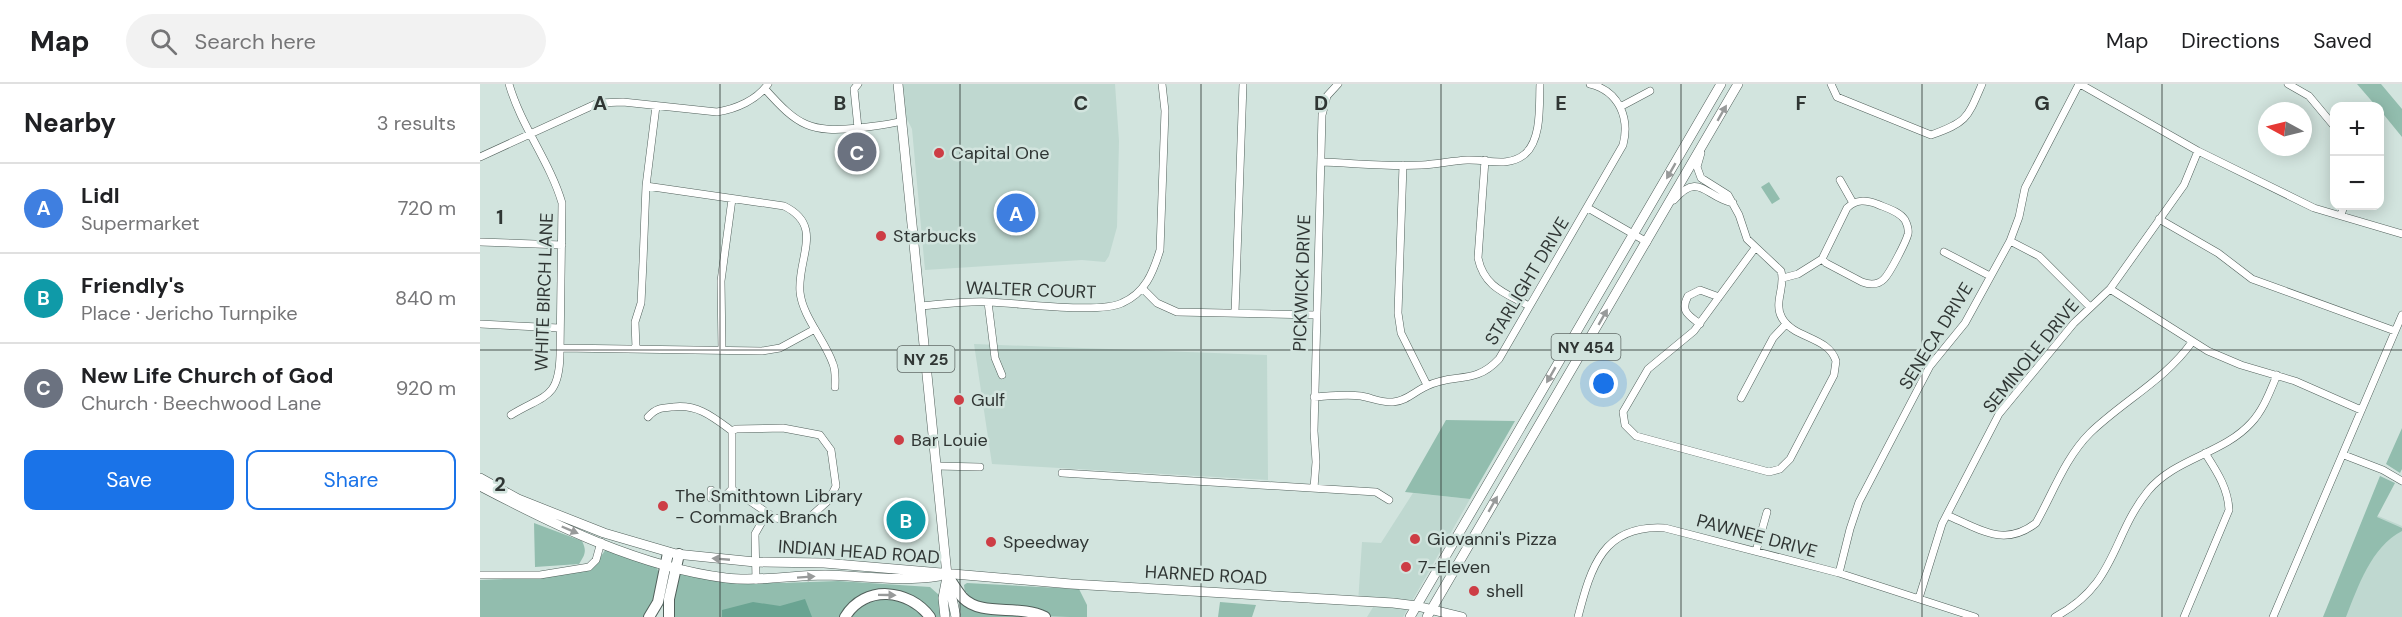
<!DOCTYPE html>
<html lang="en">
<head>
<meta charset="utf-8">
<style>
  :root { --surface:#fff; --page:#f2f2f2; --text:#202124; --muted:#757577; --line:#e0e0e0; --accent:#1a73e8 }
  body { margin:0; font-family:"DM Sans",sans-serif; background:var(--page); color:var(--text) }
  .controls { position:absolute; right:18px; top:18px; display:grid; overflow:hidden; border-radius:12px; box-shadow:0 3px 15px #0003 }
  .controls button { width:54px; height:54px; display:grid; place-items:center; padding:0; border:0; border-bottom:2px solid var(--line); background:var(--surface); color:var(--text); font:30px sans-serif }
  .compass { position:absolute; left:1778px; top:18px; width:54px; height:54px; border-radius:50%; background:var(--surface); box-shadow:0 3px 15px #0003; rotate:277deg }
  .you { position:absolute; left:1124px; top:300px; width:21px; height:21px; margin:-15px; border:4px solid #fff; border-radius:50%; background:#1a73e8; box-shadow:0 0 0 9px #1a73e833 }
  .badge { display:grid; place-items:center; width:39px; height:39px; border-radius:50%; background:var(--accent); color:#fff; font-size:20px; font-weight:700 }
  .pin { position:absolute; translate:-50% -50%; border:3px solid #fff; box-shadow:0 2px 6px #0006 }
  .list { margin:0; padding:0; list-style:none }
  h2 { display:flex; justify-content:space-between; align-items:center; height:78px; margin:0; padding:0 24px; font-size:26px }
  h2 small { font-size:20px; font-weight:400; color:var(--muted) }
  .list li { display:grid; grid-template-columns:39px 1fr auto; gap:18px; align-items:center; box-sizing:border-box; height:90px; padding:0 24px; border-top:2px solid var(--line) }
  .list b { display:block; font-size:22px; white-space:nowrap }
  .list p { margin:0; font-size:20px; white-space:nowrap; color:var(--muted) }
  .list em { font-size:20px; font-style:normal; color:var(--muted) }
  .actions { display:flex; gap:12px; padding:18px 24px }
  .actions a { flex:1; padding:14px 0; border:2px solid var(--accent); border-radius:12px; text-align:center; font-size:21px; color:var(--accent) }
  .actions .main { background:var(--accent); color:#fff }
  .icon { flex:none; width:33px; height:33px; fill:none; stroke:currentColor; stroke-width:2; stroke-linecap:round; stroke-linejoin:round }
  .map { position:relative; flex:none; width:1922px; height:533px; overflow:hidden }
  header { display:flex; align-items:center; gap:36px; box-sizing:border-box; height:84px; padding:0 30px; background:var(--surface); border-bottom:2px solid var(--line) }
  header strong { font-size:28px }
  nav { display:flex; gap:33px; margin-inline-start:auto; font-size:21px }
  .search { width:420px; height:54px; background:var(--page); display:flex; align-items:center; gap:15px; box-sizing:border-box; padding:0 21px; border-radius:33px; color:var(--muted); font-size:22px }
  main { display:flex }
  aside { flex:1; background:var(--surface) }
  .map>svg:first-child { display:block }
</style>
</head>
<body>
<header>
<strong>Map</strong>
<div class="search"><svg class="icon" aria-label="search" viewBox="0 0 24 24"><circle cx="10" cy="10" r="6"/><path d="M15 15l6 6"/></svg>Search here</div>
<nav><a>Map</a><a>Directions</a><a>Saved</a></nav>
</header>
<main>
<aside>
<h2>Nearby<small>3 results</small></h2>
<ul class="list">
<li><span class="badge" style="background:#3f7fe0">A</span><div><b>Lidl</b><p>Supermarket</p></div><em>720 m</em></li>
<li><span class="badge" style="background:#0f9aa8">B</span><div><b>Friendly's</b><p>Place · Jericho Turnpike</p></div><em>840 m</em></li>
<li><span class="badge" style="background:#6b7280">C</span><div><b>New Life Church of God</b><p>Church · Beechwood Lane</p></div><em>920 m</em></li>
</ul>
<div class="actions"><a class="main">Save</a><a>Share</a></div>
</aside>
<div class="map">
<svg width="1922" height="533" viewBox="0 0 1922 533">
  <rect width="100%" height="100%" fill="#d2e4de"/>
  <!-- built -->
  <path fill="#bfd8d0" d="M418,0H635L639,57L637,143L629,172L625,178L602,176L445,186L432,45L420,21Z
    M494,260L787,271L788,396L512,380Z
    M933,409L990,415L923,533H887L895,520L878,519L882,458L901,459Z
    M1896,431L1922,442V533H1853Z"/>
  <!-- green -->
  <path fill="#92bdae" d="M1877,0H1901L1922,25V53L1900,26V22H1896Z
    M1289,98L1300,115L1292,120L1281,103Z
    M966,336L1035,337L990,415L925,408Z
    M1922,344V385L1920,389L1906,380Z
    M1900,392L1915,399L1897,433L1922,444V447C1891,463 1878,503 1866,533H1843Z
    M54,439L102,457C107,467 105,471 99,480L55,483Z
    M126,465C138,469 163,473 173,480C188,491 172,521 164,533H0V496L53,494L112,485Z
    M203,489L246,498L302,499L358,497L450,503L459,511L461,533H453L404,507L362,533H192L191,515L198,490Z
    M487,499L599,505L607,521V533C568,533 521,532 486,512L487,508L485,509L484,501Z
    M479,513L488,523L502,529L558,533H481Z
    M417,514L436,521L446,533H371C384,517 398,515 417,514Z
    M740,518L776,521L772,533H738Z"/>
  <!-- water -->
  <path fill="#6aa492" d="M325,515L332,533H242V526L273,518L300,522Z"/>
  <g fill="none" stroke-linecap="round" stroke-linejoin="round">
    <defs>
      <path id="minor" d="M29,0C41,42 70,78 82,119L80,271C79,316 63,311 31,331
        M1351,0L1357,13L1451,51C1487,38 1487,35 1502,0
        M1600,0L1718,67L1834,124L1922,150
        M1808,0L1829,12L1854,42
        M285,5C318,42 330,49 379,44C394,42 408,41 422,37
        M1140,23L1170,7
        M378,44L374,5L378,0
        M1221,69L1217,83L1221,94L1248,111L1259,131L1267,155L1301,187C1306,203 1293,218 1302,234C1314,255 1348,252 1356,277L1354,291L1310,375L1300,385L1289,388L1156,352L1145,341L1143,328L1168,285L1214,247L1275,164
        M0,73L118,19L143,18L237,28C256,25 277,16 288,0
        M1005,76L998,174C1004,203 1025,209 1049,222
        M841,78C874,79 908,83 942,81C957,80 972,77 987,76C1007,75 1028,84 1045,70C1062,55 1059,21 1060,0
        M923,81L918,229L921,249L947,301
        M1360,96L1373,119
        M166,102L304,122C345,142 317,174 320,208C322,232 346,258 353,280C356,287 355,296 355,303
        M1194,116C1219,87 1225,113 1253,119
        M1108,124L1167,158
        M1861,131L1864,122
        M1679,135L1738,169L1772,195L1915,247
        M1530,157L1559,172L1610,223
        M0,158L82,161
        M1464,168L1510,192
        M1303,194L1318,190L1342,175L1367,124C1376,115 1386,116 1397,120C1406,124 1419,127 1425,136C1427,140 1429,145 1428,150C1426,158 1410,189 1404,195C1398,201 1390,201 1382,198L1346,179L1342,175
        M663,205L677,219L697,228L836,231
        M1630,205L1728,267L1761,281L1815,297L1881,326
        M508,218L515,274L522,291
        M441,222C463,220 486,217 509,218C539,219 619,230 642,219C665,209 673,189 680,166L685,27L682,0
        M755,229L763,0
        M0,240L79,244
        M1220,240C1208,231 1200,227 1208,212L1220,206L1239,213
        M80,264L282,267L300,264L335,245
        M156,264L155,238L161,219L163,178L166,102L176,22
        M242,266L241,197L252,115
        M834,313C850,312 866,310 881,312C892,314 902,319 913,318C927,317 935,307 947,302C974,288 994,302 1019,275L1143,61C1150,34 1139,7 1110,0
        M1261,314L1293,254L1306,240
        M168,333C176,324 181,324 193,323C218,320 233,333 252,347
        M303,344L340,351L351,366L356,402L349,416L330,433L309,436L295,434L252,405V347L256,345Z
        M1864,371L1903,386L1922,397
        M457,382L500,383
        M582,389L896,408L909,416
        M834,404L836,378L834,347L842,31L847,12L858,0
        M231,406V414H243L252,405
        M1467,431C1499,445 1524,464 1556,439C1573,409 1585,374 1610,349C1643,317 1685,296 1712,258
        M1276,467L1287,428
        M1359,489L1370,445L1379,418L1450,282L1485,239L1530,157L1539,133L1545,104L1599,0
        M0,491H60L109,483L116,476L121,458
        M276,496L275,450L287,429
        M1439,514L1462,440L1519,330L1594,239L1630,205L1704,101L1718,67
        M1098,533C1111,483 1123,440 1185,444L1359,489L1495,533
        M1575,533C1637,500 1631,453 1668,407C1695,374 1743,370 1771,339C1784,325 1790,307 1797,291
        M1704,533L1749,426C1748,404 1737,388 1725,369
        M1793,533L1922,231"/>
      <path id="major" d="M418,0L467,491L476,533
        M0,394L38,415L124,449L196,470L275,478L344,479L591,500L913,519L937,522L982,533
        M0,402C76,442 160,483 246,494C279,498 312,491 345,491C383,492 422,498 459,492
        M465,533L463,514L467,493
        M930,533L1241,0
        M947,533L1258,0"/>
      <path id="highway" d="M467,491C472,498 477,507 483,514C502,533 538,520 565,533
        M169,533L178,518L188,469
        M189,533V515L199,470
        M365,533C385,500 429,505 450,533"/>
    </defs>
    <!-- minor casing -->
    <use href="#minor" stroke="#51605b" stroke-width="8"/>
    <!-- major casing -->
    <use href="#major" stroke="#51605b" stroke-width="10"/>
    <!-- highway casing -->
    <use href="#highway" stroke="#51605b" stroke-width="12"/>
    <!-- minor -->
    <use href="#minor" stroke="#fff" stroke-width="7"/>
    <!-- major -->
    <use href="#major" stroke="#fff" stroke-width="9"/>
    <!-- highway -->
    <use href="#highway" stroke="#fff" stroke-width="10"/>
  </g>
  <!-- one-way arrows -->
  <defs><path id="oneway-solid" d="M-6-.8H1V-3.2L6.5 0L1 3.2V.8H-6Z" transform="scale(1.5)"/></defs>
  <g fill="#989a9a">
    <use href="#oneway-solid" transform="translate(1242 29) rotate(-60)"/>
    <use href="#oneway-solid" transform="translate(1191 87) rotate(120)"/>
    <use href="#oneway-solid" transform="translate(1123 233) rotate(-60)"/>
    <use href="#oneway-solid" transform="translate(1071 291) rotate(120)"/>
    <use href="#oneway-solid" transform="translate(1013 420) rotate(-60)"/>
    <use href="#oneway-solid" transform="translate(90 446) rotate(23)"/>
    <use href="#oneway-solid" transform="translate(241 475) rotate(-175)"/>
    <use href="#oneway-solid" transform="translate(326 493) rotate(-4)"/>
    <use href="#oneway-solid" transform="translate(407 511) rotate(1)"/>
  </g>
  <!-- grid -->
  <path fill="none" stroke="#303634" stroke-width="1.5" stroke-opacity="0.55" d="M240,0V533M480,0V533M721,0V533M961,0V533M1201,0V533M1442,0V533M1682,0V533M0,266H1922"/>
  <!-- markers -->
  <g fill="#cd3d45" stroke="#d2e4de" stroke-width="2">
    <circle cx="459" cy="69" r="6"/>
    <circle cx="401" cy="152" r="6"/>
    <circle cx="479" cy="316" r="6"/>
    <circle cx="419" cy="356" r="6"/>
    <circle cx="183" cy="422" r="6"/>
    <circle cx="935" cy="455" r="6"/>
    <circle cx="511" cy="458" r="6"/>
    <circle cx="926" cy="483" r="6"/>
    <circle cx="994" cy="507" r="6"/>
  </g>
  <g text-anchor="middle" stroke-width="5" stroke-linejoin="round" paint-order="stroke">
    <!-- shield labels -->
    <g fill="#d2e4de" stroke="#616a67" stroke-width="1.5">
      <rect x="1071.5" y="250" width="69" height="26" rx="4.5"/>
      <rect x="417.5" y="262" width="57" height="26" rx="4.5"/>
    </g>
    <g font-size="16" font-weight="bold" fill="#303634">
      <text x="1106" y="269">NY 454</text>
      <text x="446" y="281">NY 25</text>
    </g>
    <!-- poi labels -->
    <g font-size="18" fill="#303634" stroke="#d2e4de" text-anchor="start">
      <text x="471" y="75">Capital One</text>
      <text x="413" y="158">Starbucks</text>
      <text x="491" y="322">Gulf</text>
      <text x="431" y="362">Bar Louie</text>
      <text x="195" y="418">The Smithtown Library<tspan x="195" dy="21">- Commack Branch</tspan></text>
      <text x="947" y="461">Giovanni's Pizza</text>
      <text x="523" y="464">Speedway</text>
      <text x="938" y="489">7-Eleven</text>
      <text x="1006" y="513">shell</text>
    </g>
    <!-- street labels -->
    <g font-size="18" fill="#303634" stroke="#d2e4de">
      <text transform="translate(1047 197) rotate(-59)" y="6">STARLIGHT DRIVE</text>
      <text transform="translate(822 199) rotate(-88)" y="6">PICKWICK DRIVE</text>
      <text transform="translate(551 206) rotate(2)" y="6">WALTER COURT</text>
      <text transform="translate(64 208) rotate(-88)" y="6">WHITE BIRCH LANE</text>
      <text transform="translate(1456 252) rotate(-58)" y="6">SENECA DRIVE</text>
      <text transform="translate(1551 272) rotate(-51)" y="6">SEMINOLE DRIVE</text>
      <text transform="translate(1277 452) rotate(15)" y="6">PAWNEE DRIVE</text>
      <text transform="translate(379 468) rotate(4)" y="6">INDIAN HEAD ROAD</text>
      <text transform="translate(726 491) rotate(3)" y="6">HARNED ROAD</text>
    </g>
  </g>
  <g font-size="20" text-anchor="middle" font-weight="bold" fill="#303634" stroke="#d2e4de" stroke-width="5" stroke-linejoin="round" paint-order="stroke">
    <text x="120" y="26">A</text>
    <text x="360" y="26">B</text>
    <text x="601" y="26">C</text>
    <text x="841" y="26">D</text>
    <text x="1081" y="26">E</text>
    <text x="1321" y="26">F</text>
    <text x="1562" y="26">G</text>
    <text x="20" y="140">1</text>
    <text x="20" y="407">2</text>
  </g>
</svg>
<div class="controls">
<button>+</button>
<button>−</button>
</div>
<svg class="compass" viewBox="-18 -18 36 36"><path d="M0-13l5 13h-10z" fill="#e53935"/><path d="M0 13l5-13h-10z" fill="#757577"/></svg>
<div class="you"></div>
<div class="pin badge" style="left:536px;top:129px;background:#3f7fe0">A</div>
<div class="pin badge" style="left:426px;top:436px;background:#0f9aa8">B</div>
<div class="pin badge" style="left:377px;top:68px;background:#6b7280">C</div>
</div>
</main>
</body>
</html>
